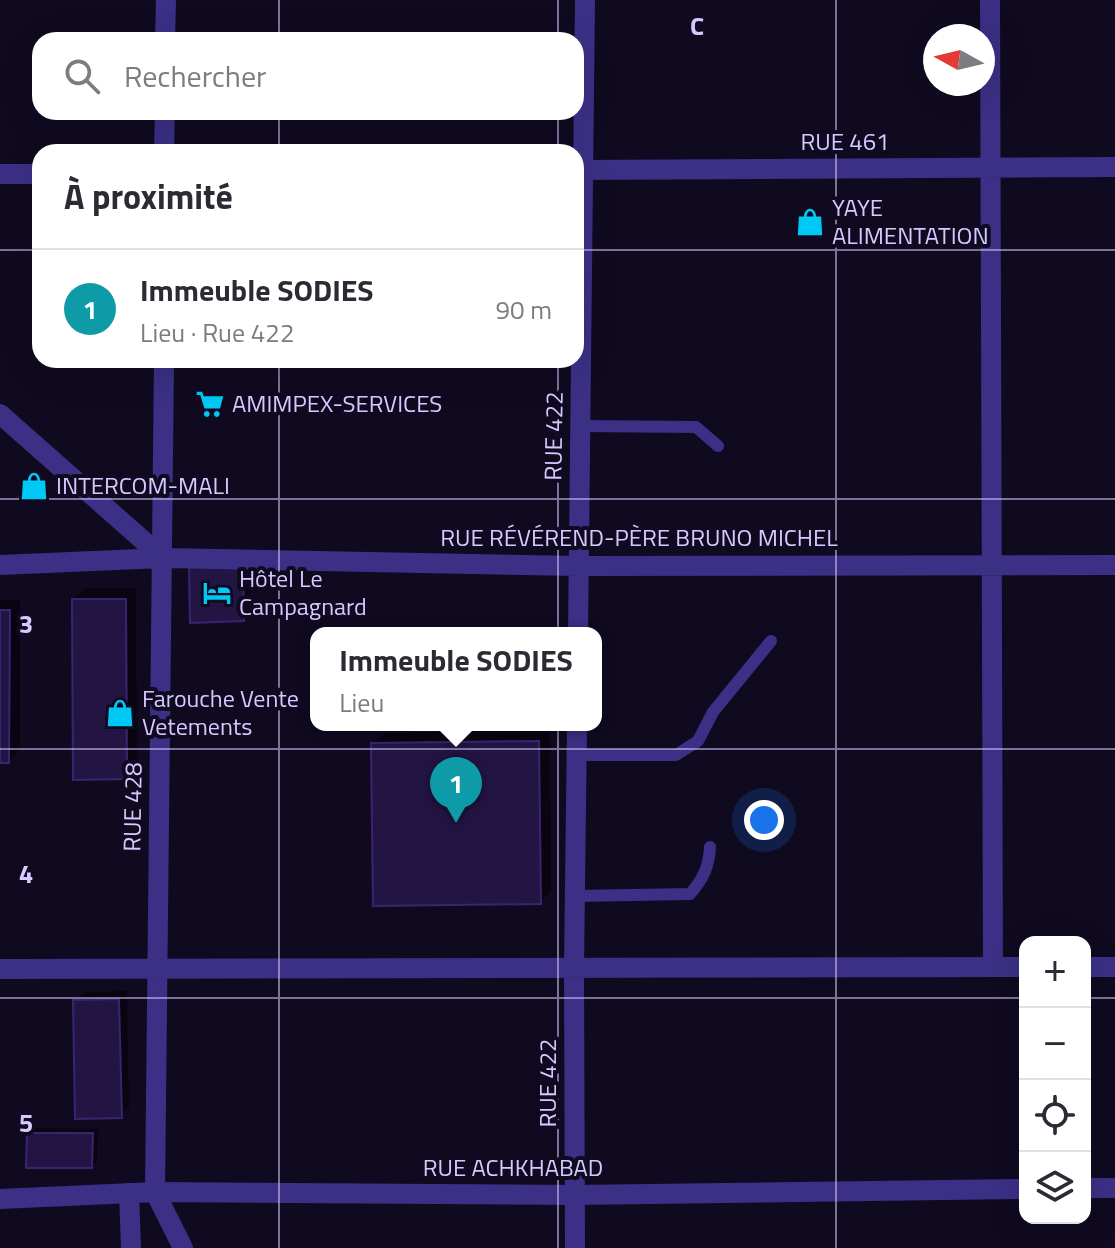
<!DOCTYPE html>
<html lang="fr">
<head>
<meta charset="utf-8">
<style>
  :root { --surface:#fff; --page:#f2f2f3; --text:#2b2b33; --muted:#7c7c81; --line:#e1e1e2; --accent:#111827 }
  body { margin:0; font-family:"Titillium Web",sans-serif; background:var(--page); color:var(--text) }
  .controls { position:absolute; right:24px; bottom:24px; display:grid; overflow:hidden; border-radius:16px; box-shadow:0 8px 32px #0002 }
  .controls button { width:72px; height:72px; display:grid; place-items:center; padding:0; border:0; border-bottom:2px solid var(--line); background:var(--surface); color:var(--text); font:40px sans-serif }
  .compass { position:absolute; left:923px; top:24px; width:72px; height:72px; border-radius:50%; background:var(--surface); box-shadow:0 8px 32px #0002; rotate:278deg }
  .you { position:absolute; left:764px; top:820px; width:28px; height:28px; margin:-20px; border:6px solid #fff; border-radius:50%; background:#1a73e8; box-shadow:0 0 0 12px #1a73e833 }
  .badge { display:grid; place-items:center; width:52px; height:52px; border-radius:50%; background:var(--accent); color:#fff; font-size:26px; font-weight:700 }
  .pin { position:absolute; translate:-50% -66px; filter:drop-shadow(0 2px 4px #0008) }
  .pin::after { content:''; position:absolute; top:42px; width:28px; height:24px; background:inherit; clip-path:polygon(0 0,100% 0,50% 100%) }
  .popup { position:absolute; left:310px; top:627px; width:292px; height:104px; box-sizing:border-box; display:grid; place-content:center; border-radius:16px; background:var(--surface); filter:drop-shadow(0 2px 6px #0005); font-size:26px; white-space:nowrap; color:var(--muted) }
  .popup b { font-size:30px; color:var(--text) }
  .popup::after { content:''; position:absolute; left:50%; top:100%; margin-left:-16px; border:16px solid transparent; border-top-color:var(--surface) }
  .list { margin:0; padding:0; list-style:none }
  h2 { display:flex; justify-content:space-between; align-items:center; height:104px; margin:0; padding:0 32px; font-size:34px }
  h2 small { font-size:26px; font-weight:400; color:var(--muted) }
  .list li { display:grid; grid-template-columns:52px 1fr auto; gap:24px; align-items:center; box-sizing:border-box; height:120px; padding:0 32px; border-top:2px solid var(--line) }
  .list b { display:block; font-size:30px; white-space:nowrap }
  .list p { margin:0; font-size:26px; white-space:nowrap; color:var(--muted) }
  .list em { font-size:26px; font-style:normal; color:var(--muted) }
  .icon { flex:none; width:44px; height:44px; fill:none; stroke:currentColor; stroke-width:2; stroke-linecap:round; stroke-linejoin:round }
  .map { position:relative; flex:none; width:1115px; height:1248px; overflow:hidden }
  .search { position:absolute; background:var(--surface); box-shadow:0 8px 32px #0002; left:32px; top:32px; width:552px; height:88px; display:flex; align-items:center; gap:20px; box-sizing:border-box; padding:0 28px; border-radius:24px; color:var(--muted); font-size:30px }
  .panel { position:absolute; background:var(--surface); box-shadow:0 8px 32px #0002; left:32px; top:144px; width:552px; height:224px; border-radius:24px }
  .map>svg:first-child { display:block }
</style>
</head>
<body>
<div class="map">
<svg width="1115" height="1248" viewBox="0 0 1115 1248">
  <rect width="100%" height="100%" fill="#100a21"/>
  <!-- shadow -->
  <path fill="#0007" d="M251,557V611L243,619L192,620Z
    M85,588H136L137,766L126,777L74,600Z
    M0,600H20V750L8,761H0Z
    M550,730L551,891L540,902L373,744L384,733Z
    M127,991L129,1108L121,1116L75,1000L84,992Z
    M34,1128L98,1129L97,1161L92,1166L29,1134Z"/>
  <!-- building -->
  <path fill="#221543" stroke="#3a2472" stroke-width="2" d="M189,565H243L244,621L190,623Z
    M72,599H126L127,779L73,780Z
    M0,610H10L9,763H0Z
    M539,741L541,904L373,906L371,743Z
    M119,999L122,1118L75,1119L73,1000Z
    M27,1133H93L92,1168H26Z"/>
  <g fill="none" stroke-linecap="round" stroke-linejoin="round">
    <!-- service -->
    <path stroke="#3b3085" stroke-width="12" d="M580,426L696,427L718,446
      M576,755H676L698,741L713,712L771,641
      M574,896L690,894C703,879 709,867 710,847"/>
    <!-- minor -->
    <path stroke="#3b3085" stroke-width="20" d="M990,0L993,967
      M165,40L166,0
      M164,152L165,112
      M576,170L1115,167
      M0,174H40
      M0,414L163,558
      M0,565L163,558L579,566L1115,565
      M578,633L585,0
      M1085,967H1115
      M0,969L1025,967
      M155,1192L164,360
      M129,1193L131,1248
      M575,1248L574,968L577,725"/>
    <!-- tertiary -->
    <path stroke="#3b3085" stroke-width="20" d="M1085,1188H1115
      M155,1192L183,1248
      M0,1199L155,1192L575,1195L1025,1189"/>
  </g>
  <!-- grid -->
  <path fill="none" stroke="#d5caff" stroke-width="2" stroke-opacity="0.55" d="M279,0V40M558,0V40M836,0V1248M279,112V152M558,112V152M0,250H40M576,250H1115M279,360V1248M558,360V1248M0,499H1115M0,749H1115M0,998H1025M1085,998H1115"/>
  <!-- icons -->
  <defs>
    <symbol id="shop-bare" viewBox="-9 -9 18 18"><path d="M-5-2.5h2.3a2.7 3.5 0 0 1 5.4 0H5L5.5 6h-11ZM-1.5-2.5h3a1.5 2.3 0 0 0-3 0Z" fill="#00c8f5" stroke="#100a21" stroke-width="2.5" paint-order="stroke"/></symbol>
    <symbol id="supermarket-bare" viewBox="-9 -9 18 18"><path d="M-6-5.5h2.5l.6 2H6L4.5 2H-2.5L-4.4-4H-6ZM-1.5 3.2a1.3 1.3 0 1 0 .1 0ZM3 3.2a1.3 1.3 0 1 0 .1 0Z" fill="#00c8f5" stroke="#100a21" stroke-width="2.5" paint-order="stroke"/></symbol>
    <symbol id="hotel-bare" viewBox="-9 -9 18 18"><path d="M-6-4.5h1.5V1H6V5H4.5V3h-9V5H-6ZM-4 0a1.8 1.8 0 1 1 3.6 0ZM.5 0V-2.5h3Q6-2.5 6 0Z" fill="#00c8f5" stroke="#100a21" stroke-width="2.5" paint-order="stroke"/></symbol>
  </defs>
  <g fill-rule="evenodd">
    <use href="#shop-bare" x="790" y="202" width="40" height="40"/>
    <use href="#supermarket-bare" x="190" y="384" width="40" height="40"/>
    <use href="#shop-bare" x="14" y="466" width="40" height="40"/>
    <use href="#hotel-bare" x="197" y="573" width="40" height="40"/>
    <use href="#shop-bare" x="100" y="693" width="40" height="40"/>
  </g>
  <g text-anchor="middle" stroke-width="8" stroke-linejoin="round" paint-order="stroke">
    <!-- street labels -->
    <g font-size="24" fill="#d5caff" stroke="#100a21">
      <text x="845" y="150">RUE 461</text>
      <text transform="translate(554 436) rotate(-89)" y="8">RUE 422</text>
      <text x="639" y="546">RUE RÉVÉREND-PÈRE BRUNO MICHEL</text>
      <text transform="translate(133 807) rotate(-89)" y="8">RUE 428</text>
      <text transform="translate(548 1083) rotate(-90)" y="8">RUE 422</text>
      <text x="513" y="1176">RUE ACHKHABAD</text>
    </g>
    <!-- poi labels -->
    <g font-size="24" fill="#d5caff" stroke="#100a21" text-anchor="start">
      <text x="832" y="216">YAYE<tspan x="832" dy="28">ALIMENTATION</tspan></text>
      <text x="232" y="412">AMIMPEX-SERVICES</text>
      <text x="56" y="494">INTERCOM-MALI</text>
      <text x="239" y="587">Hôtel Le<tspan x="239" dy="28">Campagnard</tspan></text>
      <text x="142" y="707">Farouche Vente<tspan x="142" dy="28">Vetements</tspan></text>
    </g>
  </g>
  <g font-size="26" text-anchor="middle" font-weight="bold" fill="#d5caff" stroke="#100a21" stroke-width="8" stroke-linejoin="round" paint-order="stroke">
    <text x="697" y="35">C</text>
    <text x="26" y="633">3</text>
    <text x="26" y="883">4</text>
    <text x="26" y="1132">5</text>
  </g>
</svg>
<div class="controls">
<button>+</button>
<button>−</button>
<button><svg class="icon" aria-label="locate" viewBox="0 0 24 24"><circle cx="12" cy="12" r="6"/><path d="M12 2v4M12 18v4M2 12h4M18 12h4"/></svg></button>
<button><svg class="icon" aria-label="layers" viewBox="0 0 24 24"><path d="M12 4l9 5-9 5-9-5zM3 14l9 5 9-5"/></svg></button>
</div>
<svg class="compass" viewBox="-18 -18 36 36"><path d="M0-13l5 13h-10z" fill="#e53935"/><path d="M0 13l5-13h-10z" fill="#7c7c81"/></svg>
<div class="you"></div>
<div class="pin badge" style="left:456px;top:823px;background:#0f9aa8">1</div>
<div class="popup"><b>Immeuble SODIES</b>Lieu</div>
<div class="search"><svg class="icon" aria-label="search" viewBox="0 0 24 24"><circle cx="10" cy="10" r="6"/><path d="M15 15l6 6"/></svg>Rechercher</div>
<section class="panel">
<h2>À proximité<small></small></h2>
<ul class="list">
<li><span class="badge" style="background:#0f9aa8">1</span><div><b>Immeuble SODIES</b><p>Lieu · Rue 422</p></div><em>90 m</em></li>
</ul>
</section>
</div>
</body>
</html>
